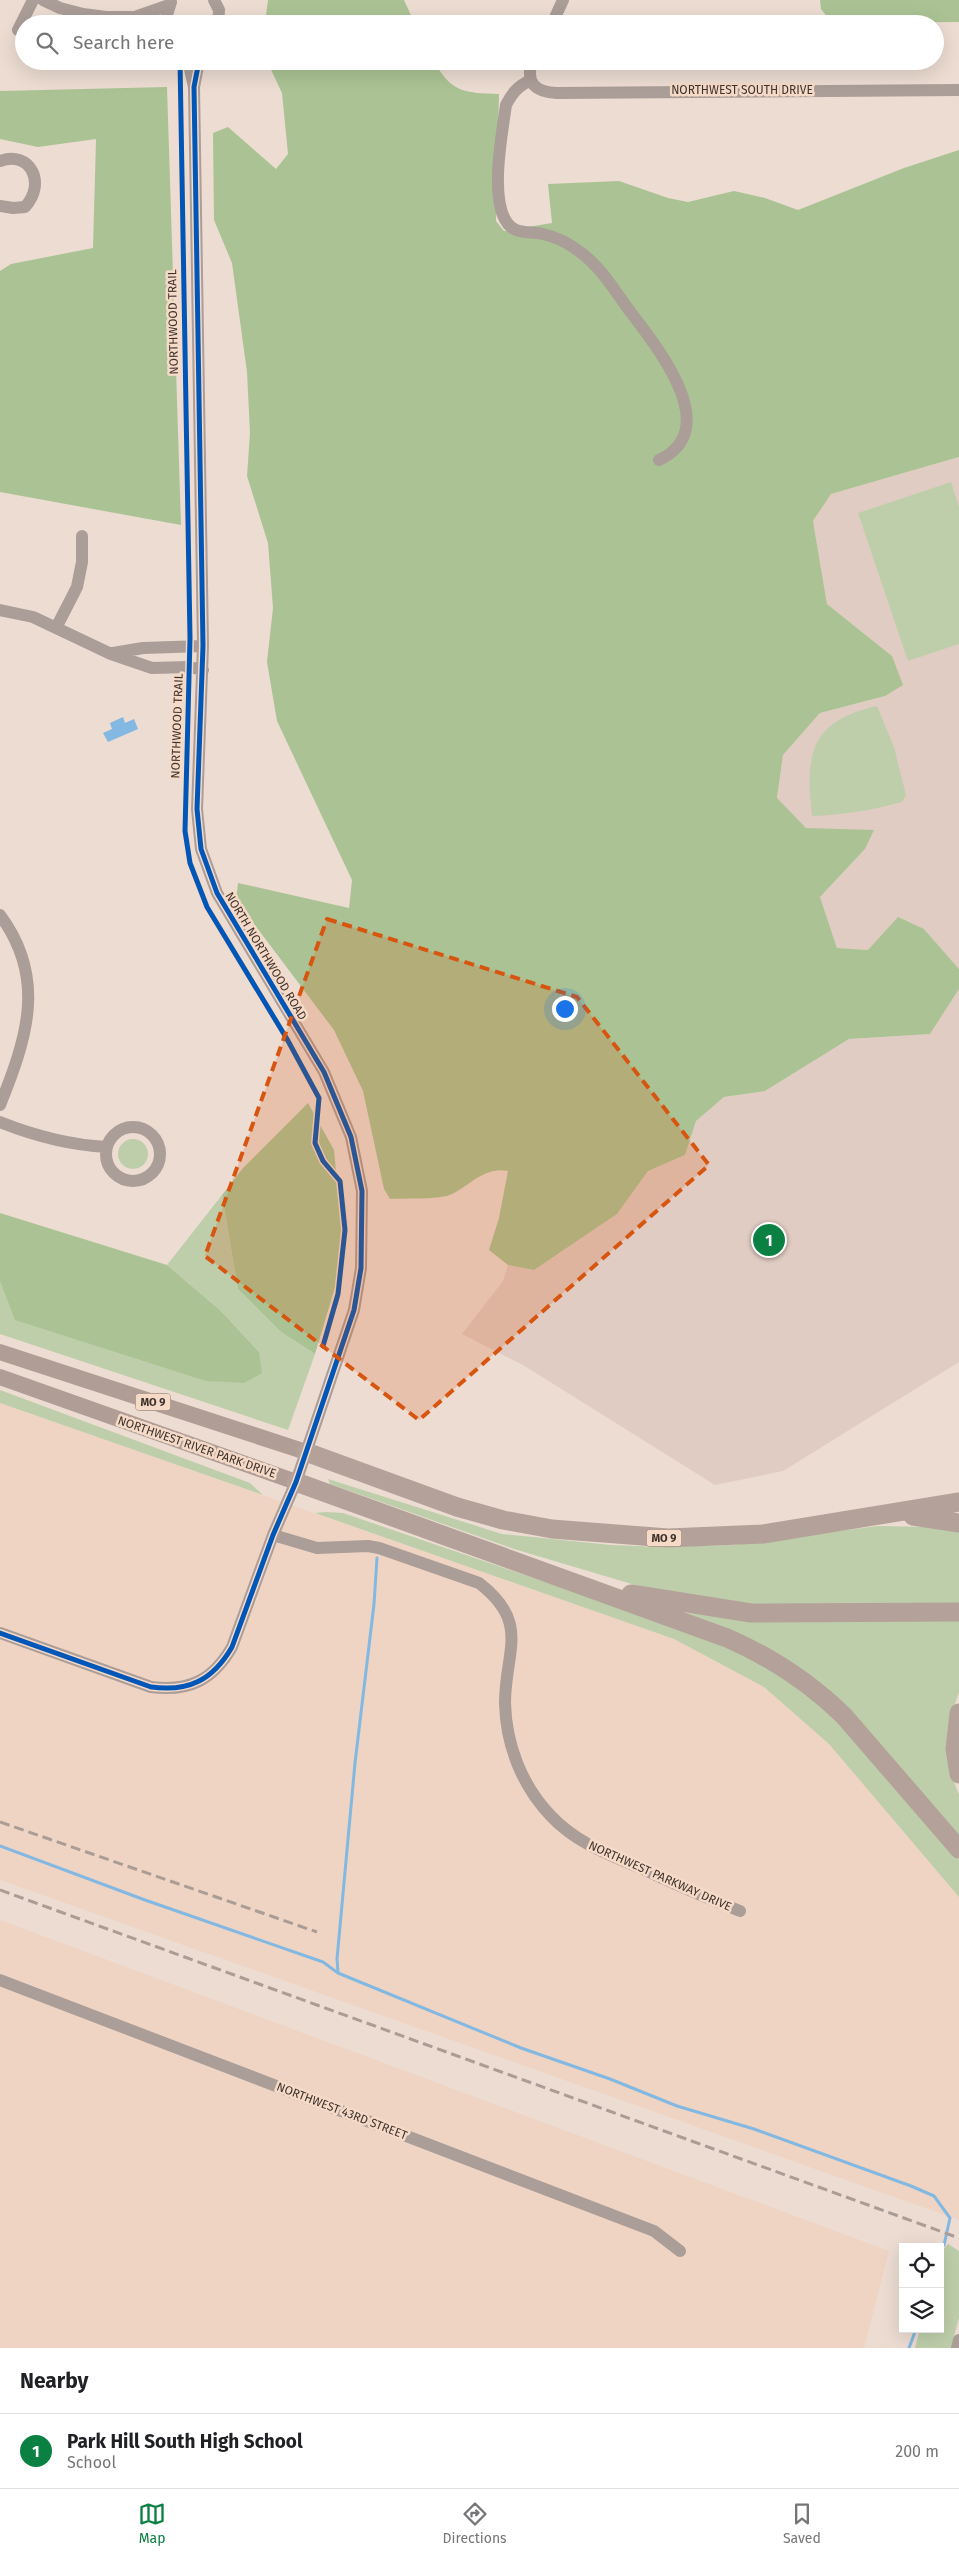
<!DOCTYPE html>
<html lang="en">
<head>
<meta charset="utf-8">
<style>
  :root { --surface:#fff; --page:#f2f2f2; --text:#202124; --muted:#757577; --line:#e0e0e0; --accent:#0b8043 }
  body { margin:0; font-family:"Fira Sans",sans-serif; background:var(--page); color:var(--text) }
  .controls { position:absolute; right:15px; bottom:15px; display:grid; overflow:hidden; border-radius:0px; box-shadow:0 5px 20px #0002 }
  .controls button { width:45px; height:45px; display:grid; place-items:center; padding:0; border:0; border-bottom:1px solid var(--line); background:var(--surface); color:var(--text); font:25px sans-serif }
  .you { position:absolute; left:564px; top:1008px; width:18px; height:18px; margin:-12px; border:4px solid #fff; border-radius:50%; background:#1a73e8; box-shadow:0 0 0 8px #1a73e833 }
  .badge { display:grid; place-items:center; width:32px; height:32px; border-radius:50%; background:var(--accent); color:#fff; font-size:16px; font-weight:700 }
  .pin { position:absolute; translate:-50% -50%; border:2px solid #fff; box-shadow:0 1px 5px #0006 }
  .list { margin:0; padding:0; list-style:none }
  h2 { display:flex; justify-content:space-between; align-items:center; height:65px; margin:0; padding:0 20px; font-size:21px }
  h2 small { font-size:16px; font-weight:400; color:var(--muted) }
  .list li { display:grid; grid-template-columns:32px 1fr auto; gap:15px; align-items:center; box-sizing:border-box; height:75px; padding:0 20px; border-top:1px solid var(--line) }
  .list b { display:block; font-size:19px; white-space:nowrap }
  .list p { margin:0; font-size:16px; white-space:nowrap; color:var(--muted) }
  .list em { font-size:16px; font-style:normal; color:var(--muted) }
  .icon { flex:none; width:28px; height:28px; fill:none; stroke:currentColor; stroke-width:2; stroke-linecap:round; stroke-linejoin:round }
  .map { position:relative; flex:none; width:959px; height:2348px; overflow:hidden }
  .search { position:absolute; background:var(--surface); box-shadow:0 5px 20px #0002; left:15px; right:15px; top:15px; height:55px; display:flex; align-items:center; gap:12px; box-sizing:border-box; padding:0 18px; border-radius:28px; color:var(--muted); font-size:19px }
  .sheet { height:140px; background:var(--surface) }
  nav { display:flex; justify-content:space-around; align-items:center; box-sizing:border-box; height:70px; border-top:1px solid var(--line); background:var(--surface); font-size:14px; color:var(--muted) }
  nav a { display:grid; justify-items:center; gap:2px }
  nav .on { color:var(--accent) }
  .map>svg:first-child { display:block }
</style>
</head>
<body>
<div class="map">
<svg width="959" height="2348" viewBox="0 0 959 2348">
  <rect width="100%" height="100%" fill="#ecdcd2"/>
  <!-- built -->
  <path fill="#efd4c4" d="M0,1403L674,1639L764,1687L829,1744L959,1897V2220L0,1880Z
    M0,1920L889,2251L864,2348H0Z"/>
  <!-- education -->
  <path fill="#e0ccc2" d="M959,457V969L924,929L868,950L837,948L820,897L865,849L806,828L777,799L783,755L820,713L885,696L892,656L827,604L813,521L831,494Z
    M959,989V1362L783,1471L715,1485L523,1365L462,1334L503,1281L508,1265L534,1270L617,1214L648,1171L685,1155L696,1121L724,1097L765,1091L849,1039L930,1034Z"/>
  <!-- green -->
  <path fill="#beceaa" d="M951,482L959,507V644L908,661L858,513Z
    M877,706L894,747L906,795L902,802C872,810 843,815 812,816C805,754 810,721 877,706Z
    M118 1154a15 15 0 1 1 30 0a15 15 0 1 1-30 0Z
    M222,1195L238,1289L281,1332L315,1354L288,1430L0,1334V1281L259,1352L221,1311L167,1265Z
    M0,1390L250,1483L263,1495L0,1403Z
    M328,1479L502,1534L611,1545L661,1547L732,1545L878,1526L932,1527L959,1531V1604H745L652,1590L514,1549L330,1484Z
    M326,1512L343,1513L668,1624L751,1658L797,1685L837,1720L959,1860V1897L829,1744L764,1687L674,1639L315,1513Z
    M681,1612L746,1620L959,1621V1692L948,1725L947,1750L950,1771L959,1795V1840L847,1712Z
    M948,2244L959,2251V2317L951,2348H915L920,2329H940V2253Z"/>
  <!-- forest -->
  <path fill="#abc394" d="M268,0H404L415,24H265Z
    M820,0H959V22L832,23L821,9Z
    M267,61H434C451,93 466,93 499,94L496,221L504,231L552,223L548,184L619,181L668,198L688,202L734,191L765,198L798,210L904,168L959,150V457L831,494L813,521L827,604L892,656L903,685L885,696L820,713L783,755L777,798L806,828L874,830L865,849L820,897L837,948L868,950L898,917L924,929L959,969V989L930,1034L849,1039L765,1091L724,1097L696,1121L685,1155L648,1171L617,1214L534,1270L508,1265L489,1250L499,1218L508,1171C486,1166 471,1184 452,1194C441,1200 405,1198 390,1199L384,1189L363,1091L334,1030L236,900L238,883L349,908L352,880L277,721L267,662L273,608L268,543L247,476L250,433L247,372L232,263L214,220L213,133L228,127L276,169L288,154L282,93Z
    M167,87L181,525L0,492V271L11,264L93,248L96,139L38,147L0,139V91Z
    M308,1103L334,1150L344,1257L315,1354L281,1332L238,1289L222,1195L243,1168Z
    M0,1213L167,1265L221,1311L259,1352L262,1373L244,1383L206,1381L15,1320L0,1281Z"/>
  <!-- water -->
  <path fill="#82b8e1" d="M123,717L125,723L134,719L138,729L108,742L103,733L112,729L110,723Z"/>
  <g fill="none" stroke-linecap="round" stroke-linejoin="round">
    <!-- stream -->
    <path stroke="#82b8e1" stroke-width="3" d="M0,1846L145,1900L323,1962L338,1973L521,2048L610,2079L677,2106L754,2129L911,2186L934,2196L950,2218L944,2245L940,2248
      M338,1972L337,1959L355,1763L374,1604L377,1558
      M909,2348L916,2329"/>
    <!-- minor -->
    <path stroke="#ab9d97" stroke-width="12" d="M43,0L60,8L83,14L106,17H135L156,24
      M214,0L219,10L218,24
      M135,17L169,5
      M168,24L167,15L171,2
      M552,24L563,0
      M18,30L33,0
      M188,61L194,87
      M532,61C525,84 536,92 557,93L959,90
      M531,80C518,86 512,93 506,105C502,134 490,196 506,221C514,235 529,231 543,234C556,237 570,244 580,252C600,266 615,291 629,310C656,346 725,429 659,460
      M0,161C30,150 47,183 25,207L13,208L0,206
      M0,610L33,617L111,654L152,668L189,667L203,670
      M56,628L77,587L82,562V536
      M113,653L143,648L203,646
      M0,915C47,978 27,1038 0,1105
      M0,1122C35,1136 70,1145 107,1147
      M106 1154a27 27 0 1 1 54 0a27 27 0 1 1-54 0Z
      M273,1535L317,1548L368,1546L379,1548L479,1583C531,1623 505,1651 505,1703C506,1745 522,1786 551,1816C576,1843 610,1855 643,1869C675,1884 707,1898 740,1911
      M0,1633L151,1687C189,1692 213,1680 232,1647L273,1535L296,1482L354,1310L361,1268L362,1191L351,1137L324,1072L217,893L201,849L197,809L203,646L194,87L199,61
      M0,1980L654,2231L680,2251
      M957,2348L959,2340"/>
    <!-- major -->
    <path stroke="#b09e96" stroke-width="16" d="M0,1352L306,1452
      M0,1377L296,1482"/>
    <!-- highway -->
    <path stroke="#b4a29a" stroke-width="19" d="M306,1452L457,1507L503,1520L552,1529L668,1538L763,1534L959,1502
      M296,1482L727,1638C771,1657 809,1682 844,1716L959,1849
      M913,1516L959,1523
      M631,1594L751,1613L959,1612
      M959,1713L955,1749L959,1774"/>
    <!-- rail -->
    <path stroke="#aa9d96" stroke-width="3" stroke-dasharray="10 5" stroke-linecap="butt" d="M0,1822L317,1932
      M0,1890L959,2238"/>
    <defs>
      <path id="cycleway" d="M180,61L190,638L185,831L190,863L207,907L287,1039L319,1098L315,1143L323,1161L340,1181L345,1230L338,1294L323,1346
        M0,1633L151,1687C189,1692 213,1680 232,1647L273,1535L296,1482L354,1310L361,1268L362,1191L351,1137L324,1072L217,893L201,849L197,809L203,646L194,87L199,61"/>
    </defs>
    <!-- cycleway casing -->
    <use href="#cycleway" stroke="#f6dac8" stroke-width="8"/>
    <!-- cycleway -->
    <use href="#cycleway" stroke="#0057b8" stroke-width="5"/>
  </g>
  <!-- marked area -->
  <path fill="#d7550f" fill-opacity="0.2" stroke="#d7550f" stroke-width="4" stroke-dasharray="10 6" stroke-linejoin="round" d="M327,919L577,997L709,1165L419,1420L205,1256Z"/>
  <g text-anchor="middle" stroke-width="5" stroke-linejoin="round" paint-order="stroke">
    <!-- shield labels -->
    <g fill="#f6dac8" stroke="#75655b" stroke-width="1">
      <rect x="135.5" y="1393.5" width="35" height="17" rx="4"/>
      <rect x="646.5" y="1529.5" width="35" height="17" rx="4"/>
    </g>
    <g font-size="11" font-weight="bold" fill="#3e332c">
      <text x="153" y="1406">MO 9</text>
      <text x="664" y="1542">MO 9</text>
    </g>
    <!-- street labels -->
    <g font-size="12" fill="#3e332c" stroke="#f6dac8">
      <text x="742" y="94">NORTHWEST SOUTH DRIVE</text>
      <text transform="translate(173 322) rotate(-91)" y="4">NORTHWOOD TRAIL</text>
      <text transform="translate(177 726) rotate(-88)" y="4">NORTHWOOD TRAIL</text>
      <text transform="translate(266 956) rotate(59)" y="4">NORTH NORTHWOOD ROAD</text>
      <text transform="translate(197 1447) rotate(19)" y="4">NORTHWEST RIVER PARK DRIVE</text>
      <text transform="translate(660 1876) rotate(24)" y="4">NORTHWEST PARKWAY DRIVE</text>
      <text transform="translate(342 2111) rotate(21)" y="4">NORTHWEST 43RD STREET</text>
    </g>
  </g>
</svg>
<div class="controls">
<button><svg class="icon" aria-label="locate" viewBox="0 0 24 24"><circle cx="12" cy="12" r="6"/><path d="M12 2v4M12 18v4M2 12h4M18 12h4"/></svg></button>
<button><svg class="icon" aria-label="layers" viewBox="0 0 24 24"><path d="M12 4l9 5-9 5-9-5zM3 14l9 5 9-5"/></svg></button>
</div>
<div class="you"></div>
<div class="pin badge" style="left:769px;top:1240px">1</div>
<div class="search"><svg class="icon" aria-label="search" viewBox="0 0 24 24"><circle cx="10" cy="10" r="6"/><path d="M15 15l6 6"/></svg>Search here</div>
</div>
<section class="sheet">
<h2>Nearby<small></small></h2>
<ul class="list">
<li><span class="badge">1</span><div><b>Park Hill South High School</b><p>School</p></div><em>200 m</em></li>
</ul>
</section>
<nav>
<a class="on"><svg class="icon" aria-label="map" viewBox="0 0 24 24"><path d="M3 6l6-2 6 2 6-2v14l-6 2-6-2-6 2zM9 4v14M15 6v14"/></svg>Map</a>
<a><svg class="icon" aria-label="directions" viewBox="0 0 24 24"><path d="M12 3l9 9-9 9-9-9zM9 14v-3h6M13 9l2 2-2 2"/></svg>Directions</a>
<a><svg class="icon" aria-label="saved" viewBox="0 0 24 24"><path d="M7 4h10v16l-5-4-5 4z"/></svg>Saved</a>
</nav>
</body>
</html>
